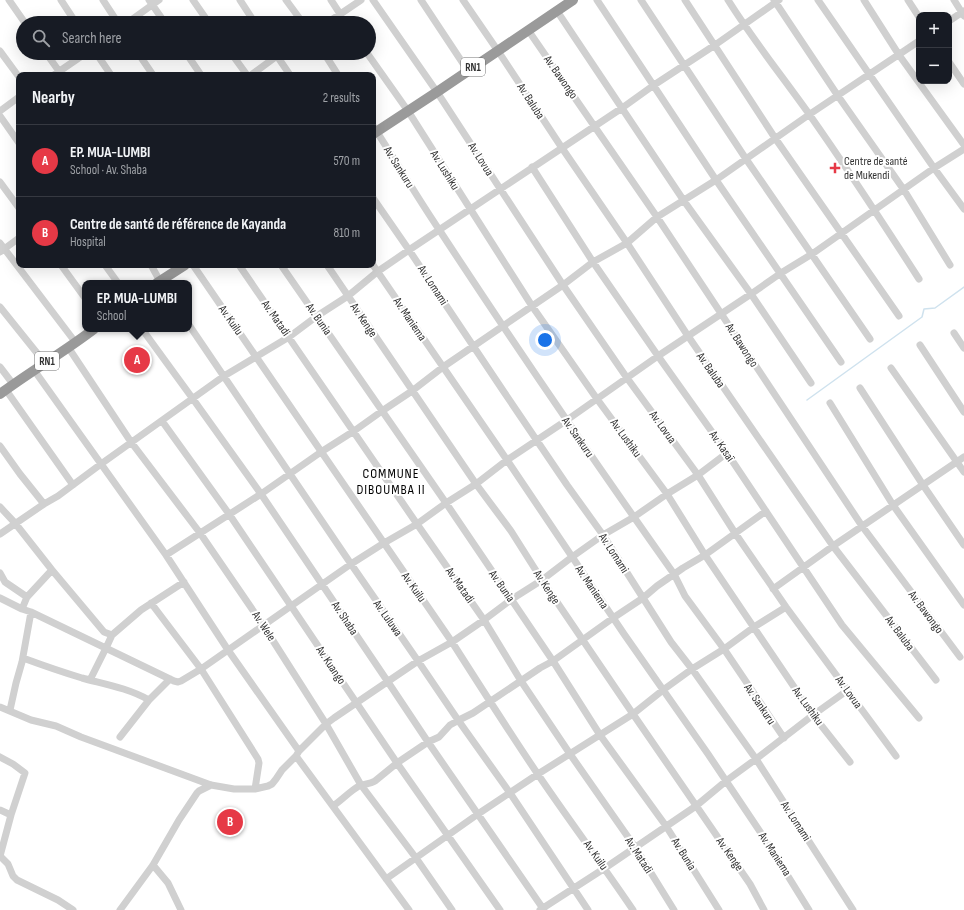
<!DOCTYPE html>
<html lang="en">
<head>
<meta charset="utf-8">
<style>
  :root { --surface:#171b24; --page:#242831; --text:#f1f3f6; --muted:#9ea1a6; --line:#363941; --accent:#e63946 }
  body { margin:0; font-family:"Sofia Sans Condensed",sans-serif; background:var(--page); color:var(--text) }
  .controls { position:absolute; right:12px; top:12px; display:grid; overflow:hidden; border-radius:8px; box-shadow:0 4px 16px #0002 }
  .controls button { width:36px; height:36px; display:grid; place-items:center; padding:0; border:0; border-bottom:1px solid var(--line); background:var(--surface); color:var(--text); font:20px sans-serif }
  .you { position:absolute; left:545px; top:340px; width:14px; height:14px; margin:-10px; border:3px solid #fff; border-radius:50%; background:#1a73e8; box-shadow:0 0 0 6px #1a73e833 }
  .badge { display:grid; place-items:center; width:26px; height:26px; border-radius:50%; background:var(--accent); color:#fff; font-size:13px; font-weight:700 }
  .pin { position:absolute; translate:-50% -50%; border:2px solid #fff; box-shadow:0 1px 4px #0006 }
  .popup { position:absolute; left:82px; top:280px; width:110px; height:52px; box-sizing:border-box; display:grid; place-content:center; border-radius:8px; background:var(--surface); filter:drop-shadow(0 1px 3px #0005); font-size:13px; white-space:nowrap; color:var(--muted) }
  .popup b { font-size:15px; color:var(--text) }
  .popup::after { content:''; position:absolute; left:50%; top:100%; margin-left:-8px; border:8px solid transparent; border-top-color:var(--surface) }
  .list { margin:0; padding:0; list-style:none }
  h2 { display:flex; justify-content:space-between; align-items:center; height:52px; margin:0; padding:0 16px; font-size:17px }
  h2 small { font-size:13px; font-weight:400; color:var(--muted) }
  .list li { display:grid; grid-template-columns:26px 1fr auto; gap:12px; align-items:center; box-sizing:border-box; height:72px; padding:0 16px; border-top:1px solid var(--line) }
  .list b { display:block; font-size:15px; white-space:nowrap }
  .list p { margin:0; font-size:13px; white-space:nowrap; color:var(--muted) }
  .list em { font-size:13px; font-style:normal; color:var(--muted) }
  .icon { flex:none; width:22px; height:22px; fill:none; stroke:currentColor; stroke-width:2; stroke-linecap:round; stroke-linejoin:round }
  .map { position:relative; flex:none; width:964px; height:910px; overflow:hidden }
  .search { position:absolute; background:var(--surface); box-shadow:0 4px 16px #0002; left:16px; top:16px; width:360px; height:44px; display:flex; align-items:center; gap:10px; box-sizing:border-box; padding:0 14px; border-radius:22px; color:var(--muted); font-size:15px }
  .panel { position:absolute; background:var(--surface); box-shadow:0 4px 16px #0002; left:16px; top:72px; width:360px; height:196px; border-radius:8px }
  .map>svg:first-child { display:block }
</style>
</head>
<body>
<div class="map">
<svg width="964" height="910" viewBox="0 0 964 910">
  <rect width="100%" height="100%" fill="#fff"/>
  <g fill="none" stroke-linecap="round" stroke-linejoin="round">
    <!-- stream -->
    <path stroke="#cfe2ee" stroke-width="1.5" d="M807,400L922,317L924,309L935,308L964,287"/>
    <!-- minor -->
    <path stroke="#d0d0d0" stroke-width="7" d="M9,0L25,23
      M61,0L76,23
      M103,0L118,23
      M149,0L165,23
      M193,0L209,23
      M240,0L255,23
      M286,0L303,23
      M331,0L346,23
      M373,0L437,92L563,285L627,378L698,475L735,533L786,607L896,756
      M421,0L468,71
      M463,0L498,51L562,148L627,243L688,336L833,546L936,680
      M597,0L716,180L841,362
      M641,0L746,159L870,339
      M685,0L775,138L899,316
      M728,0C753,40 782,76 809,114C847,168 883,223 919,279
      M774,0L838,96L904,190L950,265
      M818,0L934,168L964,209
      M864,0L899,55L964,145
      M908,0L919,17
      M954,0L964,16
      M557,11L684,201L751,294L811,383
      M949,21L964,11
      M127,23L159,0
      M327,23L361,0
      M528,30L657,217L862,526L960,657
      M0,51L19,77
      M46,53L61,74
      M96,53L111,75
      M138,53L153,75
      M186,53L201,75
      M231,53L247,75
      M275,53L290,75
      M324,53L338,75
      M367,53L408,111L532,306L597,399L667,494L705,555L813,715L850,762
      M949,62L964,84
      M54,75L86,53
      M251,75L281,53
      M0,111L19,97
      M0,116L19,143
      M373,126C396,161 417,197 440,231C516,347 594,461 674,574L685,596L724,649L784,738
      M532,167L593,262L658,356L727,453L842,625L919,718
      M0,182L19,208
      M373,198L409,250L504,392L567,485L603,535L671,642L692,669L756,759L853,910
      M0,243L76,343
      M0,252L19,238
      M61,265L85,298
      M105,265L118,283
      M151,265L161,283
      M193,265L452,642C480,686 508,730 537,773C568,819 602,864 633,910
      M239,265L417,524L484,620L521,681L570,754L635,847L674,910
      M281,265L446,503L553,661L600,735L666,826L719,910
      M327,265L476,484L511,531L542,580L633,714L750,884L764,910
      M373,265L507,460L624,634L708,754L765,839L809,910
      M0,307L45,363
      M189,325L351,564L418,661L458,720L510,793L588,910
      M142,329L193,399L261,494L388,682L428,742L544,910
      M954,333L964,348
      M920,345L964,412
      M68,347L131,442L200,533L263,625L326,724L361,785L416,858L452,910
      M0,367L13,384
      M891,368L964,472
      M34,370L166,555L228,650L299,751
      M860,388L923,485L964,545
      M6,390L73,485
      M830,403L893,505L964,605
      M162,421L229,514L397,763L500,910
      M0,446L20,474L44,504
      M0,507L15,523L52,570L104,632L112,635
      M0,534L44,504L58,496L101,464L224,376L289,337L317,316L348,296L377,272L409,250L622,108L654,85L715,45L779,0
      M166,555L261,494L321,452L354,431L382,411L412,391L443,367L563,285L593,262L627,243L657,217L716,180L810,114L919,41
      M0,573L5,582L27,597
      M773,589L833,546L964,457
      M0,598L22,609L31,612L174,681L178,682L181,681L201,669L351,564L384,543L417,524L446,503L476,484L507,460L567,420L658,356L751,294L781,273L812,254L934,168L964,149
      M151,603L201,669L258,759L259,763L255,789
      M22,609L27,597L52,570
      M23,658C42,665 62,672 82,678C104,684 128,688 149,700L120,737
      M90,680L106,648L112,635L141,610L184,582
      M149,700L170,679
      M0,707L31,720L56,726L81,737L211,785L234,789H255L268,786L272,784L276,779L282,770L296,756L409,910
      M10,710L16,683L22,662L31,612
      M296,756L299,751L326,724L334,718L418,661L452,642L484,620L512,599L542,580L572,557L603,535L634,517L667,494L698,475L727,453
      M0,757L13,764L25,773L11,815L0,856
      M333,806C342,800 350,791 359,786C364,784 370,784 375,781L397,763L428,742L439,737L450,725L461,719L473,713L540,668L553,661L613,618L643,598L657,586L683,568L705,555L766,511
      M0,810L11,815
      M0,856L8,864L13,876L17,880L58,900L73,910
      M153,865L168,883L181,910
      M386,879L478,814L538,774L633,714L663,690L692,669L724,649L754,627L786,607
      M120,910L153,865L179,820L197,793L199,791L211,785
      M540,910L605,868L696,806L726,781L756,759L813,715L848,690"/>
    <!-- highway -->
    <path stroke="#9a9a9a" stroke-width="10" d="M373,134L437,92L573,0
      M157,283L185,265
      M0,394C31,371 64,352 94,329"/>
  </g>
  <!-- markers -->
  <path fill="#e63946" stroke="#fff" stroke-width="1.5" d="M833 162h4v4h4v4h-4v4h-4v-4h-4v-4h4z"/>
  <g text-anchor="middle" stroke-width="4" stroke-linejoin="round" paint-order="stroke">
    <!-- shield labels -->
    <g fill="#fff" stroke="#707070" stroke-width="1">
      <rect x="461" y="58" width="24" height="18" rx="3"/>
      <rect x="35" y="352" width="24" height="18" rx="3"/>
    </g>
    <g font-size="11" font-weight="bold" fill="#333">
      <text x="473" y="71">RN1</text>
      <text x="47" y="365">RN1</text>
    </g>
    <!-- street labels -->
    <g font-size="12" fill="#333" stroke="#fff">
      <text transform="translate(561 77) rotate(55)" y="4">Av. Bawongo</text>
      <text transform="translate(531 101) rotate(57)" y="4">Av. Baluba</text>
      <text transform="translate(481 159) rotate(57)" y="4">Av. Lovua</text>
      <text transform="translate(399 167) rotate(58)" y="4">Av. Sankuru</text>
      <text transform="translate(445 170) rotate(58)" y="4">Av. Lushiku</text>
      <text transform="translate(433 285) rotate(57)" y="4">Av. Lomami</text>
      <text transform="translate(276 318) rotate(55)" y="4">Av. Matadi</text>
      <text transform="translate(319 319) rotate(55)" y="4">Av. Bunia</text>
      <text transform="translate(410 319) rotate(56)" y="4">Av. Maniema</text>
      <text transform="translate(231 320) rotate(55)" y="4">Av. Kuilu</text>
      <text transform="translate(364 320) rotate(56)" y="4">Av. Kenge</text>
      <text transform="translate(742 345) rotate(57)" y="4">Av. Bawongo</text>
      <text transform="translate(711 370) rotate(55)" y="4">Av. Baluba</text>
      <text transform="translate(663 427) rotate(54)" y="4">Av. Lovua</text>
      <text transform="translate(578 437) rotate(55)" y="4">Av. Sankuru</text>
      <text transform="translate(626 438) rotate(54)" y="4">Av. Lushiku</text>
      <text transform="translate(722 446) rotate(55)" y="4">Av. Kasaï</text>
      <text transform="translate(614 553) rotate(57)" y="4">Av. Lomami</text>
      <text transform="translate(460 585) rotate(55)" y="4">Av. Matadi</text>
      <text transform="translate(502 586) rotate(55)" y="4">Av. Bunia</text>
      <text transform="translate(414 587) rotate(55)" y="4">Av. Kuilu</text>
      <text transform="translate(547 587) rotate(57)" y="4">Av. Kenge</text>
      <text transform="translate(592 587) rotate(56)" y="4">Av. Maniema</text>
      <text transform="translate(926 612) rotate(53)" y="4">Av. Bawongo</text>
      <text transform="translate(345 618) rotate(56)" y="4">Av. Shaba</text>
      <text transform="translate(388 618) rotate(55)" y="4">Av. Luluwa</text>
      <text transform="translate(264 626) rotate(57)" y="4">Av. Wele</text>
      <text transform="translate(900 633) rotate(53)" y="4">Av. Baluba</text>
      <text transform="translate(331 665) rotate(56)" y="4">Av. Kuango</text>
      <text transform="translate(849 692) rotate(54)" y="4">Av. Lovua</text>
      <text transform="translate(760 704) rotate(56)" y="4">Av. Sankuru</text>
      <text transform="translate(808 706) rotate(54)" y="4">Av. Lushiku</text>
      <text transform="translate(796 821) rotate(57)" y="4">Av. Lomami</text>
      <text transform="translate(684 854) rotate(58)" y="4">Av. Bunia</text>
      <text transform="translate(730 854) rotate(55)" y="4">Av. Kenge</text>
      <text transform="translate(775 854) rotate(57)" y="4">Av. Maniema</text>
      <text transform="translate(596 855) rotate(55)" y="4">Av. Kuilu</text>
      <text transform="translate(639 855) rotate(57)" y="4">Av. Matadi</text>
    </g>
    <!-- poi labels -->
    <g font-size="12" fill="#333" stroke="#fff" text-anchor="start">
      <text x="844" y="165">Centre de santé<tspan x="844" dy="14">de Mukendi</tspan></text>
    </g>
    <!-- quarter labels -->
    <g font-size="14" letter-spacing="1" fill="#000" stroke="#fff">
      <text x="391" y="478">COMMUNE<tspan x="391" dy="16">DIBOUMBA II</tspan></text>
    </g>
  </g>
</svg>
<div class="controls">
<button>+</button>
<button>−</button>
</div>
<div class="you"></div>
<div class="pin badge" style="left:137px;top:360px">A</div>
<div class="popup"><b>EP. MUA-LUMBI</b>School</div>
<div class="pin badge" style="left:230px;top:822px">B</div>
<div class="search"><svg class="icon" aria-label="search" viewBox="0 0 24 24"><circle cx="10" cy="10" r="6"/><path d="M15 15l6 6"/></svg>Search here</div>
<section class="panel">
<h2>Nearby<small>2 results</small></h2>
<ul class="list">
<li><span class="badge">A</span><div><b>EP. MUA-LUMBI</b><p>School · Av. Shaba</p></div><em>570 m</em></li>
<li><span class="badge">B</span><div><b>Centre de santé de référence de Kayanda</b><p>Hospital</p></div><em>810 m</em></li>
</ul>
</section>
</div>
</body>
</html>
